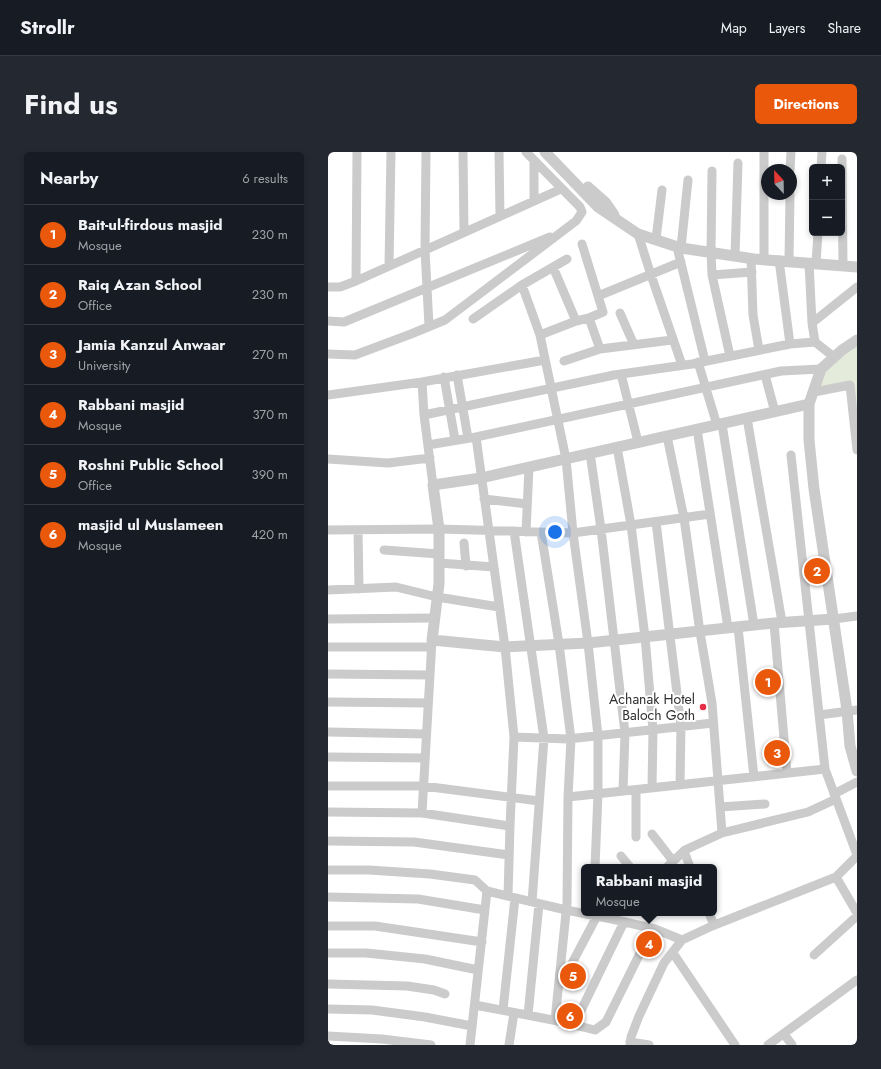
<!DOCTYPE html>
<html lang="en">
<head>
<meta charset="utf-8">
<style>
  :root { --surface:#171b24; --page:#242831; --text:#f1f3f6; --muted:#9ea1a6; --line:#363941; --accent:#ea580c }
  body { margin:0; font-family:Jost,sans-serif; background:var(--page); color:var(--text) }
  .controls { position:absolute; right:12px; top:12px; display:grid; overflow:hidden; border-radius:6px; box-shadow:0 2px 6px #0003 }
  .controls button { width:36px; height:36px; display:grid; place-items:center; padding:0; border:0; border-bottom:1px solid var(--line); background:var(--surface); color:var(--text); font:20px sans-serif }
  .compass { position:absolute; left:433px; top:12px; width:36px; height:36px; border-radius:50%; background:var(--surface); box-shadow:0 2px 6px #0003; rotate:338deg }
  .you { position:absolute; left:227px; top:380px; width:14px; height:14px; margin:-10px; border:3px solid #fff; border-radius:50%; background:#1a73e8; box-shadow:0 0 0 6px #1a73e833 }
  .badge { display:grid; place-items:center; width:26px; height:26px; border-radius:50%; background:var(--accent); color:#fff; font-size:13px; font-weight:700 }
  .pin { position:absolute; translate:-50% -50%; border:2px solid #fff; box-shadow:0 1px 4px #0006 }
  .popup { position:absolute; left:253px; top:712px; width:136px; height:52px; box-sizing:border-box; display:grid; place-content:center; border-radius:6px; background:var(--surface); filter:drop-shadow(0 1px 3px #0005); font-size:13px; white-space:nowrap; color:var(--muted) }
  .popup b { font-size:15px; color:var(--text) }
  .popup::after { content:''; position:absolute; left:50%; top:100%; margin-left:-8px; border:8px solid transparent; border-top-color:var(--surface) }
  .list { margin:0; padding:0; list-style:none }
  h2 { display:flex; justify-content:space-between; align-items:center; height:52px; margin:0; padding:0 16px; font-size:17px }
  h2 small { font-size:13px; font-weight:400; color:var(--muted) }
  .list li { display:grid; grid-template-columns:26px 1fr auto; gap:12px; align-items:center; box-sizing:border-box; height:60px; padding:0 16px; border-top:1px solid var(--line) }
  .list b { display:block; font-size:15px; white-space:nowrap }
  .list p { margin:0; font-size:13px; white-space:nowrap; color:var(--muted) }
  .list em { font-size:13px; font-style:normal; color:var(--muted) }
  .map { position:relative; flex:none; width:529px; height:893px; overflow:hidden; border-radius:6px }
  header { display:flex; align-items:center; gap:24px; box-sizing:border-box; height:56px; padding:0 20px; background:var(--surface); border-bottom:1px solid var(--line) }
  header strong { font-size:19px }
  nav { display:flex; gap:22px; margin-inline-start:auto; font-size:14px }
  .intro { display:flex; align-items:center; justify-content:space-between; box-sizing:border-box; height:96px; padding:0 24px }
  h1 { margin:0; font-size:28px }
  .button { padding:10px 18px; border-radius:6px; background:var(--accent); color:#fff; font-size:14px; font-weight:700 }
  main { display:flex; gap:24px; padding:0 24px }
  aside { flex:1; background:var(--surface); border-radius:6px; box-shadow:0 2px 6px #0003 }
  .map>svg:first-child { display:block }
</style>
</head>
<body>
<header>
<strong>Strollr</strong>
<nav><a>Map</a><a>Layers</a><a>Share</a></nav>
</header>
<div class="intro"><h1>Find us</h1><a class="button">Directions</a></div>
<main>
<aside>
<h2>Nearby<small>6 results</small></h2>
<ul class="list">
<li><span class="badge">1</span><div><b>Bait-ul-firdous masjid</b><p>Mosque</p></div><em>230 m</em></li>
<li><span class="badge">2</span><div><b>Raiq Azan School</b><p>Office</p></div><em>230 m</em></li>
<li><span class="badge">3</span><div><b>Jamia Kanzul Anwaar</b><p>University</p></div><em>270 m</em></li>
<li><span class="badge">4</span><div><b>Rabbani masjid</b><p>Mosque</p></div><em>370 m</em></li>
<li><span class="badge">5</span><div><b>Roshni Public School</b><p>Office</p></div><em>390 m</em></li>
<li><span class="badge">6</span><div><b>masjid ul Muslameen</b><p>Mosque</p></div><em>420 m</em></li>
</ul>
</aside>
<div class="map">
<svg width="529" height="893" viewBox="0 0 529 893">
  <rect width="100%" height="100%" fill="#fff"/>
  <!-- green -->
  <path fill="#e4ebdb" d="M529,189V295L522,233L486,240L494,217Z"/>
  <g fill="none" stroke-linecap="round" stroke-linejoin="round">
    <!-- minor -->
    <path stroke="#cbcbcb" stroke-width="9" d="M98,0L97,98L101,174
      M135,0L136,80
      M171,0L172,64
      M436,0V107
      M514,7L515,114
      M493,15L494,0
      M462,18L463,0
      M384,19L383,100L384,123L402,204
      M206,49V9
      M310,82L323,123L354,213
      M328,87L334,38
      M349,95L377,209
      M353,96L360,28
      M407,104L410,11
      M423,106L425,163L431,198
      M451,108L462,192
      M461,109L462,42
      M481,111L484,171L487,190
      M488,111L490,81
      M61,114L63,0
      M225,115L248,169
      M384,123L424,120
      M28,129L29,0
      M194,133L212,183L238,307L245,381L260,491L270,584V642L267,715
      M0,135H12L28,129L233,37
      M270,144L353,110
      M292,161L306,193
      M261,166L272,197
      M145,167L194,133L239,107
      M0,169L16,170L222,85
      M484,171L529,135
      M212,183L248,169L261,166L275,160L254,92
      M0,202L27,203L83,182L117,168L248,69L254,60L252,55L198,0
      M236,209L272,197L344,188
      M370,210L389,273
      M293,222L310,290
      M129,223L140,286
      M437,223L447,260
      M116,225L127,288
      M94,230L96,263L105,333
      M486,240L522,233L529,298
      M0,243L94,230L217,208
      M96,263L286,223L364,212L462,192L487,190L506,205
      M419,266L454,470
      M394,272L426,473
      M369,277L400,476
      M339,284L356,366L372,480L384,551L394,681L357,698L339,715
      M148,285L177,495L186,585L182,674L180,744
      M100,293L148,285L453,219L493,217
      M289,295L303,373L317,485L325,578L324,636
      M262,301L273,377L297,581L295,639
      M463,303L497,617L529,703
      M0,307L60,311L102,306
      M156,347L199,352
      M328,370L353,574L352,633
      M0,378L111,377L245,381L382,362
      M30,378L31,437
      M186,379L216,586L204,750
      M198,380L201,315
      M213,380L231,492L243,587L240,645L239,751L227,868
      M136,391L138,414
      M56,398L111,402
      M111,411L166,415
      M0,438L68,435L109,445L171,455
      M0,467L106,466
      M506,467L529,464
      M446,471L459,621
      M410,475L426,625
      M0,495H103
      M0,522L102,523
      M0,550L100,551
      M491,563L529,558
      M0,580L98,582
      M186,585L240,587L385,571
      M0,605L97,606
      M0,634H95L211,649
      M506,642L529,630
      M240,645L497,617
      M392,655L437,652
      M0,660L94,661L182,674
      M94,661L104,488
      M394,681L480,660L508,647
      M324,682L345,709
      M308,685V638
      M0,689L86,690L181,703
      M356,699L362,715
      M293,704L302,715
      M0,718H41L102,722L147,728L159,739L238,758L284,767L327,777L354,788
      M508,725L529,761
      M0,745L90,747L157,758
      M381,761L386,773
      M0,774H47L154,790
      M0,801H38L97,807L150,818
      M345,801L407,893
      M486,803L529,764
      M0,832L79,834L106,838L117,842
      M233,832L269,764
      M147,853L230,869L267,878L278,870L324,777
      M0,857L44,858L97,865L144,874
      M175,858L187,746
      M200,863L211,752
      M246,873L296,770
      M456,882L464,893
      M0,884L54,887L103,893
      M302,890L321,893
      M142,893L159,739
      M181,893L186,861
      M302,893L303,885L311,864L336,811L354,788L384,774L508,725L529,704
      M440,893L529,828"/>
    <!-- tertiary -->
    <path stroke="#cbcbcb" stroke-width="11" d="M217,0L270,55L310,82L353,96L426,107L529,115
      M260,35L277,50L286,63
      M529,188L514,198L493,217L481,252V288L486,337L519,558L522,594L529,619
      M481,252L153,326L105,333L111,377V432L104,488L177,495L260,491L446,471L506,467"/>
  </g>
  <!-- markers -->
  <circle fill="#e62e46" stroke="#fff" stroke-width="1.5" cx="375" cy="555" r="4"/>
  <g text-anchor="middle" stroke-width="4" stroke-linejoin="round" paint-order="stroke">
    <!-- poi labels -->
    <g font-size="14" fill="#2e2e2e" stroke="#fff" text-anchor="end">
      <text x="367" y="552">Achanak Hotel<tspan x="367" dy="16">Baloch Goth</tspan></text>
    </g>
  </g>
</svg>
<div class="controls">
<button>+</button>
<button>−</button>
</div>
<svg class="compass" viewBox="-18 -18 36 36"><path d="M0-13l5 13h-10z" fill="#e53935"/><path d="M0 13l5-13h-10z" fill="#9ea1a6"/></svg>
<div class="you"></div>
<div class="pin badge" style="left:440px;top:530px">1</div>
<div class="pin badge" style="left:489px;top:419px">2</div>
<div class="pin badge" style="left:449px;top:601px">3</div>
<div class="pin badge" style="left:321px;top:792px">4</div>
<div class="popup"><b>Rabbani masjid</b>Mosque</div>
<div class="pin badge" style="left:245px;top:824px">5</div>
<div class="pin badge" style="left:242px;top:864px">6</div>
</div>
</main>
</body>
</html>
